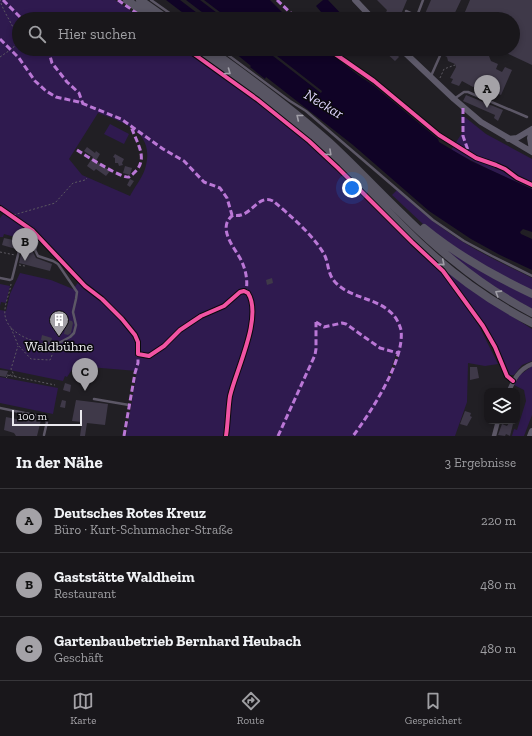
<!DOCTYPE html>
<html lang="de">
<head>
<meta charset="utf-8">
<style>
  :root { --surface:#19171b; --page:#262428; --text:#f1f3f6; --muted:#9f9fa3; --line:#37363a; --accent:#a4a2a7 }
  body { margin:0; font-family:"Zilla Slab",serif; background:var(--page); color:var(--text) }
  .controls { position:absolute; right:12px; bottom:12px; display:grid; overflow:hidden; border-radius:8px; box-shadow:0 2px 6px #0003 }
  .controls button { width:36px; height:36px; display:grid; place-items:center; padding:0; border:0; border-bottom:1px solid var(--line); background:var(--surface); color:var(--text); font:20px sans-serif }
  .scale { position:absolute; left:12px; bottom:10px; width:70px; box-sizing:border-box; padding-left:4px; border:2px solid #eae9ee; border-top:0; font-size:11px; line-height:14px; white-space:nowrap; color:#eae9ee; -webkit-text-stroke:3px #0a090c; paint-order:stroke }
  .you { position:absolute; left:352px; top:188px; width:14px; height:14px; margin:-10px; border:3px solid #fff; border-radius:50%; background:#1a73e8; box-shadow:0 0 0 6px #1a73e833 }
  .badge { display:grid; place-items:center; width:26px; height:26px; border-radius:50%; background:var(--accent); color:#111; font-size:13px; font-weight:700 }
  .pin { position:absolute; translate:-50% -33px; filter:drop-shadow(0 1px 2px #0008) }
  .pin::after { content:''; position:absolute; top:21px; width:14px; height:12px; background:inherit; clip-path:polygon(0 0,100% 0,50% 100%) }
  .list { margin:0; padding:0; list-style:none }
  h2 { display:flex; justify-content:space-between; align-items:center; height:52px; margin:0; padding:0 16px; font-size:17px }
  h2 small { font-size:13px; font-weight:400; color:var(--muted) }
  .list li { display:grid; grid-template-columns:26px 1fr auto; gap:12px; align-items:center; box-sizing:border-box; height:64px; padding:0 16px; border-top:1px solid var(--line) }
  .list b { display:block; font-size:15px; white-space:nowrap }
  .list p { margin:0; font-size:13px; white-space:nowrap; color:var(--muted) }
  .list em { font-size:13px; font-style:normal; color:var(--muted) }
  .icon { flex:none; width:22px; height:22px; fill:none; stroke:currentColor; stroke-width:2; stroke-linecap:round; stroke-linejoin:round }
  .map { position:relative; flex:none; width:532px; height:436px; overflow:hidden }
  .search { position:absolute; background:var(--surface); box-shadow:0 2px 6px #0003; left:12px; right:12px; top:12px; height:44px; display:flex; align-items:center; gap:10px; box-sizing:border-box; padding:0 14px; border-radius:22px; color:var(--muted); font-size:15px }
  .sheet { height:244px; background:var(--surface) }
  nav { display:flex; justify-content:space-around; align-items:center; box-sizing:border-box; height:56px; border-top:1px solid var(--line); background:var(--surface); font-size:11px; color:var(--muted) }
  nav a { display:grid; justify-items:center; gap:2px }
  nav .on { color:var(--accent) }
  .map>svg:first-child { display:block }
</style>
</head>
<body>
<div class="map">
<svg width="532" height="436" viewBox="0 0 532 436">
  <rect width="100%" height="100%" fill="#211f24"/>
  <!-- green -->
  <path fill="#2f1a4f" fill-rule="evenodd" d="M0,0H115L142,19H19V49H184L253,99L315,149L419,253L443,272L479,326L498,364L485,366L468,363L467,402L455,436H126L137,371L77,366L73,368L67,377L65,376L63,381L0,368V310L6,311L10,294L20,273L51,280L73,289L81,279L34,231L0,207ZM98,113C125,123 156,132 145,169C142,178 134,188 130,196L82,175L69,159ZM396,354L399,355L389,381L387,380Z
    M461,114L486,134L532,159V189L490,170L451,150L462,133Z
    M110,124L129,134L124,144L104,134Z
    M397,190C411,202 425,216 441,227C469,248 501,263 532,278V291L475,261L423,224L392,195Z
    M4,213L28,229L37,237L34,247L32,248L19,245L20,241L15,237L4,234L3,237H0V218Z
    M442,246L532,297V309L510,297L472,272Z
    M448,272L477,294L532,329V361L522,365L514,375H509C493,336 472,307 447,273Z
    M0,284L10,286L6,303L1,302L0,306Z
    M532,366V415L524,436H512L514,429L517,430L526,401L524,390L514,385L520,375Z
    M0,377L58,388L53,414L0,403Z"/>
  <!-- water -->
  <path fill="#100326" d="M166,0H180L205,19H191Z
    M186,0H200L225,19H211Z
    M204,0H270L282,12L292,19H229Z
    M323,0H328L346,19H327L316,6Z
    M230,49H264L321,93L322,91L268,49H325L358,75L373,85L438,139L439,142L471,161L532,189V232L523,229L520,232L521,234L532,239V270L500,255L471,239L429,211L353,145L266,77L265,79L250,67L251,66Z"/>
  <!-- building -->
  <path fill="#3f3949" d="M377,0H407L399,19H387L384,17L387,10Z
    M431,0H461L452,19H431L424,16Z
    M470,0H532V65L498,49H513V19H462Z
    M389,49H392L399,57L395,61L385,52Z
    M448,49H461L466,52L470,49H482L481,52L489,56L491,61L498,64L496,69L502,72L505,67L512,70L501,95L478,85L473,87L462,81L459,86L451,83L453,79L450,78L456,67L455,64L448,61L447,57L445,56Z
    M466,95L503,110L498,121L494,118L495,115L463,101Z
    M87,147L95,153L96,151L100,154L96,161L110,171L106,176L96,169L94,171L87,166L93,157L84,151Z
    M115,154L124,159L122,163L123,165L119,166L118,163H115V158L113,157Z
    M125,166L132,168L130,175L123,173Z
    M130,179L134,181L130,187L127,185Z
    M4,238L18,241L16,249L2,245Z
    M22,250L33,252L36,258L52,264L50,271L19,263Z
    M272,278L273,283L267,285L266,280Z
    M67,320L72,321L73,323L71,333L68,335L64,334Z
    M42,335L52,338L51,343L41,340Z
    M470,367H477L479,378L470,380Z
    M0,370L8,371L6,377L0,376Z
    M65,383L71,385L70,392L63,390Z
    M62,400L66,401L65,408L60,407Z
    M76,400L108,404L105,425L87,423L85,436H80L82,422L72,421Z
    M465,411L471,413L470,416L472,417L467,426L460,424Z
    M6,417L26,421L27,417L41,420L37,436H16L14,433L4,430Z
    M509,423L513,424L510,436L506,434L505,436L498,435L502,424L507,426Z"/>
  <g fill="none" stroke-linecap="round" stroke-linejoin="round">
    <!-- path -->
    <path stroke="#5c5961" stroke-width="1" stroke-dasharray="2 2" stroke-linecap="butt" d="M464,51L465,49
      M0,57L13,48L18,40C14,25 4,14 0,0
      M440,78L444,69L455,65
      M10,216L55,203L73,183L85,180L87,178
      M0,252L15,255
      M19,265L25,266V265
      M11,284C10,292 6,300 5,309C2,333 33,342 52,346
      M11,328L18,345L31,359L50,360L51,358L54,349
      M7,375L55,385
      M15,377L11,369L18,346
      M6,378L8,376L13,374"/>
    <!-- lane -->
    <path stroke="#5c5766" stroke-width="2.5" d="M151,0L178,19
      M406,11L424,19
      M417,16L423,0
      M220,49L290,101L306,111L433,220L464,241L492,256L532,276
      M431,76L443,49
      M454,99L464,92H468L527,117
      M35,250L38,256L53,261L58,264L77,292L76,299L73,312L76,325L74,333L70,337L55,345
      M0,278L10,280L12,279L20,247L35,250L39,237
      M94,399L129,405
      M0,408L44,417L47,422L44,435"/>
    <!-- street -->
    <path stroke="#5c5766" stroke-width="4.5" d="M509,391C514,379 519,369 532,364
      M494,436L498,421"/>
    <!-- secondary -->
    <path stroke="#5e5a6a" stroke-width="6" d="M355,0L373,19
      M401,49L454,99L481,122L532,152
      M532,131L530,138L532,150
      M508,139L517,138L532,129
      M530,436L532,431"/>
    <!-- highway -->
    <path stroke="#585563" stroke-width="8" d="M127,0L153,19
      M140,0L167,19
      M196,49C247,85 297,122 343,165C370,192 396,221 424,247C456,277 493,303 532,323
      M209,49C250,78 291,108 329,142C371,181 409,225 454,261C478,281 504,298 532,313
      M424,228C457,255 494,276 532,294"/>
    <!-- quiet -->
    <path stroke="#ba77d6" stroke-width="3" stroke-dasharray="6 3" stroke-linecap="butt" d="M3,0L22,19
      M118,0L145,19
      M277,0L297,19
      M0,39L19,58L35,81L46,91L56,97L79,102L121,119L163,149L184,161L204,182L220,188L227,198L232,215C251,220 257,193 273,201C289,214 314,236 324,254C329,263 327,273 335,282C350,298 372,297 388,310C394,314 399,322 401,330C405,360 371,412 353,436
      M48,49L52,63L67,82L79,93L83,104
      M463,108V136L469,153
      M77,150C85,155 122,179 129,177C152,161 137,145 131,126
      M233,215C216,228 235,248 241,260C246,270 248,281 246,291
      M316,322L324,327L342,323L346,324L380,348L398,353
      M124,436L135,373L138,363V351
      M278,436L315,355L316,349V322"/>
    <defs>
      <path id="cycleway" d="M187,49L258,100L309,141L338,168L412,242L443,271L483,326L495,347L507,376L513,381
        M328,49L374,81L439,135L476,158L496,165L505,169L517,178L532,185
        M0,208L33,231L85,286L102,299L122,319L135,335L138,342V354L149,356L164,346L180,330L201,316L224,306L240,292L244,291L248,293C263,317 236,370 230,396C228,409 228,423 226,436"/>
    </defs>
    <!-- cycleway casing -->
    <use href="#cycleway" stroke="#0a090c" stroke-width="6"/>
    <!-- cycleway -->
    <use href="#cycleway" stroke="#f153a3" stroke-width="4"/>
  </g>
  <!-- one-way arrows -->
  <defs><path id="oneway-chevron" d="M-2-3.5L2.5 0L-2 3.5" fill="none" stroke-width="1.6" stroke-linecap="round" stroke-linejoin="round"/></defs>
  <g stroke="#a19fa8">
    <use href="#oneway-chevron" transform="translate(228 72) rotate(36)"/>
    <use href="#oneway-chevron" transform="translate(299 117) rotate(-141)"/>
    <use href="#oneway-chevron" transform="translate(329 153) rotate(43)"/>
    <use href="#oneway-chevron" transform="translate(442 263) rotate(40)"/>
    <use href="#oneway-chevron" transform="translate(498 293) rotate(-148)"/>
  </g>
  <!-- icons -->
  <defs>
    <symbol id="building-pin" viewBox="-11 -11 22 30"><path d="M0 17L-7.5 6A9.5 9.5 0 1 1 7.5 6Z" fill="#a4a2a7" stroke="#0a090c"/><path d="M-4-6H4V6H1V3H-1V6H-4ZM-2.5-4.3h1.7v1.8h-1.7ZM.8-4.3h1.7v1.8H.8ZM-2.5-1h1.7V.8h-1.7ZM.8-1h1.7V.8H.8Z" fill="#fff"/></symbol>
  </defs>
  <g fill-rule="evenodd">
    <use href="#building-pin" x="48" y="309" width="22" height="30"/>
  </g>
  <g text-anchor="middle" stroke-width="3" stroke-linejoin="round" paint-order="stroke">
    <!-- poi labels -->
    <g font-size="14" fill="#eae9ee" stroke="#0a090c">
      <text x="59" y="351">Waldbühne</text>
    </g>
    <!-- water labels -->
    <g font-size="15" font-style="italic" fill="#dfd5fd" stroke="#0a090c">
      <text transform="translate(324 104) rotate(31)" y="5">Neckar</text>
    </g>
  </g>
</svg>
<div class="controls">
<button><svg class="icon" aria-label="layers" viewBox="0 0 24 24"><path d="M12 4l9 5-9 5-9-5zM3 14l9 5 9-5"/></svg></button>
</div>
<div class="scale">100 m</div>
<div class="you"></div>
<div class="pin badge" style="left:487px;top:108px">A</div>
<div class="pin badge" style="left:25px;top:261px">B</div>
<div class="pin badge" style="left:85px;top:391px">C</div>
<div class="search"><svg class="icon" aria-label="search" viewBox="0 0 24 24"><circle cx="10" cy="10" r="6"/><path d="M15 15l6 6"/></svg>Hier suchen</div>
</div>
<section class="sheet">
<h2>In der Nähe<small>3 Ergebnisse</small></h2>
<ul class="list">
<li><span class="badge">A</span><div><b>Deutsches Rotes Kreuz</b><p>Büro · Kurt-Schumacher-Straße</p></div><em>220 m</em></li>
<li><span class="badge">B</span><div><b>Gaststätte Waldheim</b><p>Restaurant</p></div><em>480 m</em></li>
<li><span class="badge">C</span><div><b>Gartenbaubetrieb Bernhard Heubach</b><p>Geschäft</p></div><em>480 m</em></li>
</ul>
</section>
<nav>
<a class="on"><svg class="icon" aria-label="map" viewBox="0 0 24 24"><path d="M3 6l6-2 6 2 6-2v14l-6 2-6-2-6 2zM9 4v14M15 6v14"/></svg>Karte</a>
<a><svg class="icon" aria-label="directions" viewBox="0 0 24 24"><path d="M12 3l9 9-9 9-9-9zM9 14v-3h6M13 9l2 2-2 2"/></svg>Route</a>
<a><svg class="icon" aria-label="saved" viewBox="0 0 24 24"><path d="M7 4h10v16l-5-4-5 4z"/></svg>Gespeichert</a>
</nav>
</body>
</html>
